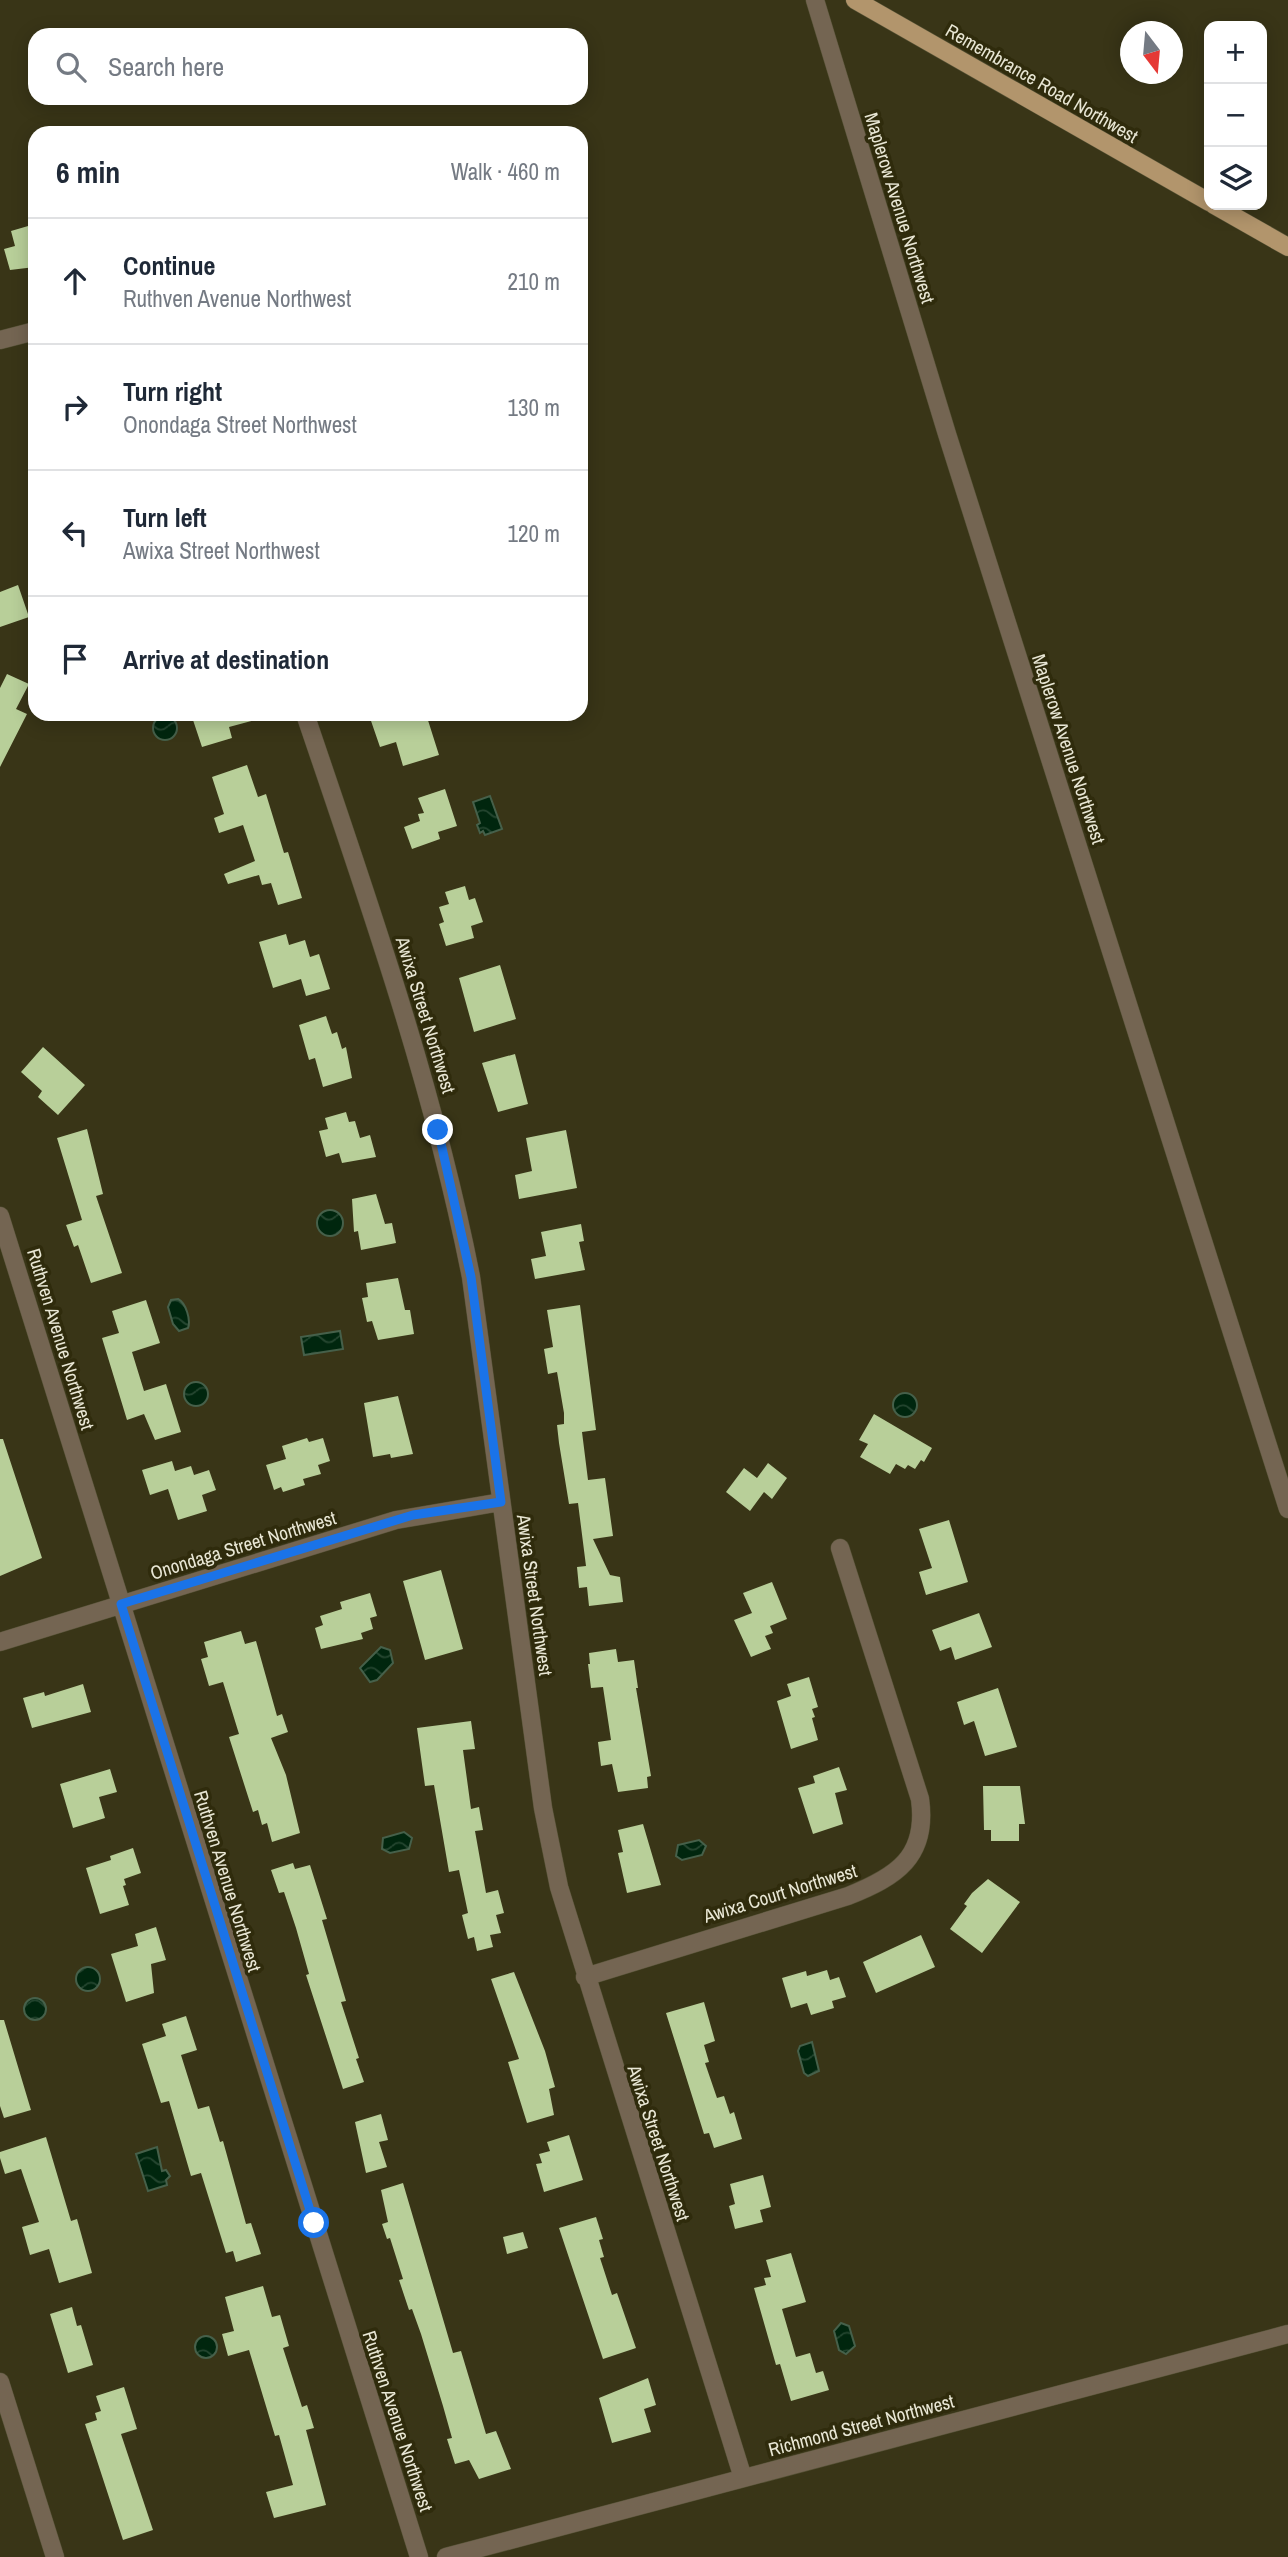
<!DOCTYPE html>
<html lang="en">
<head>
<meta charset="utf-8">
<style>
  :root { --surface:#fff; --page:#f6f6f7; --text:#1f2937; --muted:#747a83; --line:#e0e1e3 }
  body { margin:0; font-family:"Archivo Narrow",sans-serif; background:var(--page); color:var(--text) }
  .controls { position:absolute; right:21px; top:21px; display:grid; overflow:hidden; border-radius:14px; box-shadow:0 4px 18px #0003 }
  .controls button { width:63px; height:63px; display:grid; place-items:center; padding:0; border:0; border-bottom:2px solid var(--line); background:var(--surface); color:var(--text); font:35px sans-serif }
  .compass { position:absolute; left:1120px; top:21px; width:63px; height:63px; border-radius:50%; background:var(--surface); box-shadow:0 4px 18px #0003; rotate:164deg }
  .stop { position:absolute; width:21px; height:21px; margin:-16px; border:5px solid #1a73e8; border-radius:50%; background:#fff }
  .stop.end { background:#1a73e8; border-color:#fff; box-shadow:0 2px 7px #0008 }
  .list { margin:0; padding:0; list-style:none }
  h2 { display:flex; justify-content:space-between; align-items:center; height:91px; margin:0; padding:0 28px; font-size:30px }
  h2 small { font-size:23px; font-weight:400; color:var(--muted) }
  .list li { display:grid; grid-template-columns:46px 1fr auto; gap:21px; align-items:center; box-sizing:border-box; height:126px; padding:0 28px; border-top:2px solid var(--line) }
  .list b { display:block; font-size:26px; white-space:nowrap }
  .list p { margin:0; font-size:23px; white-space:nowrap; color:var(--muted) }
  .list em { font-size:23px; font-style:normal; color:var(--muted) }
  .icon { flex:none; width:38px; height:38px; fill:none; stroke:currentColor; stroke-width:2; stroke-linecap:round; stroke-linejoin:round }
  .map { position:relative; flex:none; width:1288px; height:2557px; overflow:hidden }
  .search { position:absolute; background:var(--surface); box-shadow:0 4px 18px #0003; left:28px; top:28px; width:560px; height:77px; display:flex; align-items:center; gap:18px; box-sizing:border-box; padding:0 24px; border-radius:21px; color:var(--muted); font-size:26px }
  .panel { position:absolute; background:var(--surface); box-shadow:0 4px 18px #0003; left:28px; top:126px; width:560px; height:595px; border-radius:21px }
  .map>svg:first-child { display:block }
</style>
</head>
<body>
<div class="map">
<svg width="1288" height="2557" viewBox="0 0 1288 2557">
  <defs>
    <pattern id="water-waves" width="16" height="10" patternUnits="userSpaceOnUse" patternTransform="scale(1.75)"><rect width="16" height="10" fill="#00260e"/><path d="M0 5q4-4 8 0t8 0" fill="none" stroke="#254630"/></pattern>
  </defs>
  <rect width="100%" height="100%" fill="#393517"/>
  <!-- water -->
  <path fill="url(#water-waves)" stroke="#46604a" stroke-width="2" d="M153 728a12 12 0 1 1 24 0a12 12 0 1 1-24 0Z
    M490,796L502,829L485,835L483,831L480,833L477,825L480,823L473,802Z
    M317 1223a13 13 0 1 1 26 0a13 13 0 1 1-26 0Z
    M178,1299C186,1303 191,1320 188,1328L179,1331L173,1324L168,1307L171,1300Z
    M340,1331L343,1349L304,1355L301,1337Z
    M184 1394a12 12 0 1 1 24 0a12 12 0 1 1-24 0Z
    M893 1405a12 12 0 1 1 24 0a12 12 0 1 1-24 0Z
    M381,1647L390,1650L393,1663L377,1680L370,1682L360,1668Z
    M404,1832L412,1838L409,1849L390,1853L382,1849L383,1838Z
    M699,1840L706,1846L702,1855L682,1860L676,1856L678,1845Z
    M76 1979a12 12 0 1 1 24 0a12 12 0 1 1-24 0Z
    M24 2009a11 11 0 1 1 22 0a11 11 0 1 1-22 0Z
    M812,2042L819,2071L808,2076L804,2073L798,2051L800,2046Z
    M157,2147L162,2171L166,2170L170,2176L166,2180L167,2185L148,2191L136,2154Z
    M841,2323L849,2326L855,2346L846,2354L839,2350L834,2331Z
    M195 2347a11 11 0 1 1 22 0a11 11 0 1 1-22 0Z"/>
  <!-- building -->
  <path fill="#b8cf99" d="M35,224V267L10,270L4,249L15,246L11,231Z
    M18,585L29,617L0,627V592Z
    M7,674L29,684L16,709L27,714L0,767V688Z
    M191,714H258L259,719L229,727L232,738L202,747Z
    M383,714H426L439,755L403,766L396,742L380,747L370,718Z
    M247,765L258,797L266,794L284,853L288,852L302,898L278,905L271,883L262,885L259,875L228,884L224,874L255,861L243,825L219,833L214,818L224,814L212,777Z
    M445,789L457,826L438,832L440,839L412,849L404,827L420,821L418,814L424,813L418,798Z
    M465,886L469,900L475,898L483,922L471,926L474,938L446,946L439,924L444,922L439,907L449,904L445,892Z
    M286,934L289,945L305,940L310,957L319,954L330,989L306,996L301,979L273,988L259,942Z
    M500,965L516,1019L474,1032L459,978Z
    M326,1016L332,1034L337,1032L342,1049L346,1047L352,1078L323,1087L315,1058L309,1060L299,1025Z
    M43,1047L85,1085L58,1115L38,1097L42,1091L21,1072Z
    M515,1054L528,1104L498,1112L482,1063Z
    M346,1112L349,1122L355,1121L360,1138L370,1135L376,1157L342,1163L339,1153L326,1157L319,1131L328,1129L325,1118Z
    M87,1129L103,1194L96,1196L122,1273L91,1283L78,1245L74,1247L66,1225L82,1220L57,1138Z
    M566,1130L577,1188L519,1199L515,1175L532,1171L526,1138Z
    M376,1194L385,1224L392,1223L396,1243L361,1250L358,1231L354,1232L352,1199Z
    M581,1224L584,1241L579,1242L585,1270L535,1279L531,1259L546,1256L541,1232Z
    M398,1278L405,1310H410L414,1334L378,1340L372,1321L367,1322L362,1298L368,1297L366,1283Z
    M146,1300L160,1343L132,1352L144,1391L166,1384L181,1432L155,1440L144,1414L127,1420L102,1338L119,1333L112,1311Z
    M580,1305L596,1430L582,1432L588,1480L605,1478L613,1536L593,1539L610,1575L620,1577L623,1602L589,1606L587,1587L579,1588L577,1567L586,1566L578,1503L569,1504L559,1443L557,1425L564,1424V1413L557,1372L548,1374L544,1349L553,1347L547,1310Z
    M398,1396L413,1454L391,1458L390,1454L373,1457L364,1403Z
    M874,1414L932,1448L924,1462L921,1460L915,1469L908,1465L905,1469L896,1464L890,1474L860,1457L868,1444L859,1440Z
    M307,1438L309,1442L323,1438L330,1461L318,1465L321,1474L303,1479L305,1485L283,1492L281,1487L274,1490L266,1465L286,1459L282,1446Z
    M0,1439H3L42,1558L0,1576Z
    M172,1461L175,1471L191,1466L194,1475L209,1470L216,1490L202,1495L207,1511L178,1520L168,1489L150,1495L142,1470Z
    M768,1463L787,1478L772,1499L764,1492L750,1511L726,1492L744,1468L757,1478Z
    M949,1520L968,1582L926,1595L919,1572L932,1568L919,1529Z
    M441,1570L463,1649L425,1660L403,1581Z
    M772,1582L787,1619L770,1626L773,1633L765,1636L771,1649L751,1657L734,1620L752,1613L743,1593Z
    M370,1593L377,1616L370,1618L373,1629L361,1633L363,1639L321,1649L315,1628L323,1625L320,1616L342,1609L340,1602Z
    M979,1613L992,1647L955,1660L951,1647L940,1651L932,1630Z
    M241,1631L245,1644L256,1641L277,1716L282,1714L288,1732L271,1738L286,1775L300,1833L272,1842L267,1823L262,1825L258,1810L253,1812L229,1737L239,1734L223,1682L209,1686L201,1659L208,1657L204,1642Z
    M616,1649L618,1662L634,1660L638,1688H636L651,1776L647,1777L648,1788L618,1792L612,1764L601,1766L598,1742L611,1740L603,1687L591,1688L588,1664H590L589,1653Z
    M809,1677L818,1707L812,1709L815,1717L812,1718L818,1740L791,1749L777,1701L791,1696L787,1684Z
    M83,1684L91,1712L32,1728L23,1698L44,1692L45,1696Z
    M998,1688L1017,1747L985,1756L974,1721L964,1725L957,1702Z
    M471,1721L475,1749L463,1750L471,1809L479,1807L483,1830L475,1831L486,1893L498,1890L504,1913L496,1915L501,1933L490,1935L493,1947L477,1951L474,1937L468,1939L462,1915L468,1913L459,1870L449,1872L434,1785L425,1786L417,1728Z
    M839,1767L847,1790L835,1793L843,1824L813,1834L798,1788L815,1783L813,1776Z
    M110,1769L117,1792L99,1797L105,1818L73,1828L60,1784Z
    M983,1786H1020L1025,1824H1019V1841H991V1830H984Z
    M643,1824L661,1885L627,1893L618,1853L623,1852L618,1830Z
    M133,1848L141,1873L124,1879L126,1885L123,1886L129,1905L100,1914L86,1868L111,1860L110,1856Z
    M293,1863L295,1869L310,1865L327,1919L322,1920L346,2001L341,2002L359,2058L356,2059L364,2082L343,2089L306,1975L309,1974L296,1928L284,1892L279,1893L271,1870Z
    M988,1879L1020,1902L982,1953L950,1929L967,1906L964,1904L972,1893Z
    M156,1927L166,1960L151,1964L154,1993L126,2002L111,1954L138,1946L135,1934Z
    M921,1935L935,1967L876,1993L863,1962Z
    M827,1970L830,1980L839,1977L846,1997L832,2001L834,2008L811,2015L807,2003L791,2008L782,1978L806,1971L807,1976Z
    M514,1972L545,2051L555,2087L549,2089L554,2115L527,2123L508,2062L519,2059L491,1979Z
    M704,2002L715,2041L704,2045L709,2062L705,2063L717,2098L724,2096L730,2114L734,2112L742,2139L714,2148L709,2133L704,2134L666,2013Z
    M186,2016L197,2050L181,2055L198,2109L209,2106L220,2142L223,2141L246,2224L251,2223L261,2254L236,2262L233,2251L226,2253L201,2173L191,2176L169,2101L161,2103L142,2044L166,2036L162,2024Z
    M0,2020H4L31,2110L4,2118L0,2106Z
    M381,2114L388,2140L379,2142L387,2167L366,2173L355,2122Z
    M569,2135L583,2180L544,2192L536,2164L542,2163L539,2154L550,2151L547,2142Z
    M46,2137L71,2221L77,2219L92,2273L59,2283L49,2249L30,2255L22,2227L39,2222L21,2169L5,2174L0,2158V2152Z
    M763,2175L771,2207L760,2210L763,2222L735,2229L729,2206L735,2204L730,2184Z
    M403,2183L453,2353L461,2351L486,2434L496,2431L511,2469L479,2479L469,2460L455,2464L447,2439L452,2438L443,2406L421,2334L412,2309L409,2310L399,2280L403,2279L390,2238L387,2239L382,2224L388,2222L381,2190Z
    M596,2217L603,2239L599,2240L604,2257L600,2258L612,2295L617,2293L636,2348L603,2359L559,2228Z
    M523,2232L528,2248L507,2254L503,2237Z
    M791,2253L806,2302L782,2309L796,2357L810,2353L816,2373L823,2371L829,2390L791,2401L780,2364L776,2365L754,2288L766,2285L764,2278L771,2277L766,2260Z
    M263,2286L272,2317L280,2315L289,2346L283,2348L302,2407L307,2405L314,2428L306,2430L326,2505L274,2518L266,2492L293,2485L279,2435L275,2436L249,2350L228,2356L222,2334L234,2331L225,2297Z
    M72,2307L77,2326L81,2325L93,2365L68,2373L50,2314Z
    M648,2378L656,2405L644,2409L651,2432L612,2443L599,2398Z
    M124,2387L137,2429L121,2434L153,2530L123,2540L85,2424L97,2420L95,2413L101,2411L96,2396Z"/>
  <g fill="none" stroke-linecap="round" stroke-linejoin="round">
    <defs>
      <path id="minor" d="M815,0L947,434L1288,1509
        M0,340L35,331
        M305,714C368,900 433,1084 471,1277L543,1808L559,1887L743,2478
        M0,1216L419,2557
        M0,1642L396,1520L501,1502
        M585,1977L848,1896C896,1877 928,1857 920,1799L840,1548
        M0,2382L55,2557
        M446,2557L1288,2334"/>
      <path id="major" d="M855,0L1209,202
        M1214,205L1288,247"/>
    </defs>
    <!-- minor casing -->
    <use href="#minor" stroke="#555135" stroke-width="19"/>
    <!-- major casing -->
    <use href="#major" stroke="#555135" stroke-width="19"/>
    <!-- minor -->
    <use href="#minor" stroke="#746552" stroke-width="18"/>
    <!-- major -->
    <use href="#major" stroke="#b2956c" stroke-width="18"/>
  </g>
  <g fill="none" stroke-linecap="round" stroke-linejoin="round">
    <!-- route -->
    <path stroke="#1a73e8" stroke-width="9" d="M314,2223L121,1604L413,1515L501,1502L471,1277L438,1130"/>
  </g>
  <g text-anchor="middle" stroke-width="7" stroke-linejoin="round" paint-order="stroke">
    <!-- street labels -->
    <g font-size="19" fill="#e9e7d5" stroke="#2f2b0c">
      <text transform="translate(1042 83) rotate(30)" y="7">Remembrance Road Northwest</text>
      <text transform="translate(900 208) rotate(73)" y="7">Maplerow Avenue Northwest</text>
      <text transform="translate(1069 749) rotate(72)" y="7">Maplerow Avenue Northwest</text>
      <text transform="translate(426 1015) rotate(73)" y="7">Awixa Street Northwest</text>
      <text transform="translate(61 1339) rotate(73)" y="7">Ruthven Avenue Northwest</text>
      <text transform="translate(243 1545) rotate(-17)" y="7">Onondaga Street Northwest</text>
      <text transform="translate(535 1595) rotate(82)" y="7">Awixa Street Northwest</text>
      <text transform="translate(228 1881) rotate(73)" y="7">Ruthven Avenue Northwest</text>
      <text transform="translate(780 1893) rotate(-17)" y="7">Awixa Court Northwest</text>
      <text transform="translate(659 2143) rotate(72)" y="7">Awixa Street Northwest</text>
      <text transform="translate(398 2421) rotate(72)" y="7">Ruthven Avenue Northwest</text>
      <text transform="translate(861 2425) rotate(-15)" y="7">Richmond Street Northwest</text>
    </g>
  </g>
</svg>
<div class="controls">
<button>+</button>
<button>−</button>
<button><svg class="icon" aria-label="layers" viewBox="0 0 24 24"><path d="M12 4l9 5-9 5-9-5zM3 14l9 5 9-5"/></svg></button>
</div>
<svg class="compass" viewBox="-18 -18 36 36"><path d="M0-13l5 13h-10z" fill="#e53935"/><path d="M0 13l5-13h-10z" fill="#747a83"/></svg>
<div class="stop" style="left:314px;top:2223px"></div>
<div class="stop end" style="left:438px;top:1130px"></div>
<div class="search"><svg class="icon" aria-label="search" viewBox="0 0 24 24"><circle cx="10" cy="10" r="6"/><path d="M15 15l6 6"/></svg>Search here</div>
<section class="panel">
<h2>6 min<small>Walk · 460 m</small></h2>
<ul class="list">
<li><svg class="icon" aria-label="ahead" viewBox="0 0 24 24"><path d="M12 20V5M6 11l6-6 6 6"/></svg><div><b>Continue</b><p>Ruthven Avenue Northwest</p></div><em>210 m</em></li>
<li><svg class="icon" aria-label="right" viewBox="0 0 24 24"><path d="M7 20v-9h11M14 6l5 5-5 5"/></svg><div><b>Turn right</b><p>Onondaga Street Northwest</p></div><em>130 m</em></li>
<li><svg class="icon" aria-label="left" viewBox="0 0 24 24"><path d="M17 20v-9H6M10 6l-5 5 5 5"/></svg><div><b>Turn left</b><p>Awixa Street Northwest</p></div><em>120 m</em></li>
<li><svg class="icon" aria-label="arrive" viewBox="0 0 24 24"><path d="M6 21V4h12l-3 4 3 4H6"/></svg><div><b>Arrive at destination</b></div></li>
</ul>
</section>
</div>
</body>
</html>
